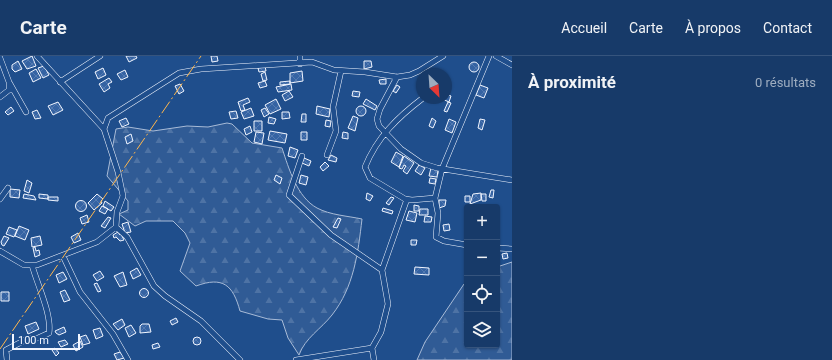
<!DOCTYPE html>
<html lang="fr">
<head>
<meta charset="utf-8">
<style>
  :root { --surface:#173a69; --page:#244571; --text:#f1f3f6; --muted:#9eadc0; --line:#36547d }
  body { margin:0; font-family:Roboto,sans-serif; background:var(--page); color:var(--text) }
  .controls { position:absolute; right:12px; bottom:12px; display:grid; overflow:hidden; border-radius:4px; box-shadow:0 1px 3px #0004 }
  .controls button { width:36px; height:36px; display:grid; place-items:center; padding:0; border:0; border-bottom:1px solid var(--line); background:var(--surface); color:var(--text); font:20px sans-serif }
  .compass { position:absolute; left:416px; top:12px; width:36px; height:36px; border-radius:50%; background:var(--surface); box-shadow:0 1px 3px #0004; rotate:155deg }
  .scale { position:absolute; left:12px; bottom:10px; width:68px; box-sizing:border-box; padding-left:4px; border:2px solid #f2f6ff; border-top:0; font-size:11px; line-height:14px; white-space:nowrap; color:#f2f6ff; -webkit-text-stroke:3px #1f4e8c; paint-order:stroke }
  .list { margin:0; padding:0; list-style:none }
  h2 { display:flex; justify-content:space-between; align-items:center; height:52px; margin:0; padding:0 16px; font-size:17px }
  h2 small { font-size:13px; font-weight:400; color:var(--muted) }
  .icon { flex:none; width:22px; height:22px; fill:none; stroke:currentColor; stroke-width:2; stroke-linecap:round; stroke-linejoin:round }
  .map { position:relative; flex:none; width:512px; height:304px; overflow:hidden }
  header { display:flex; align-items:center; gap:24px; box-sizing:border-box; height:56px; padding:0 20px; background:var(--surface); border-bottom:1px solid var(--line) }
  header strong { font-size:19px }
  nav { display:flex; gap:22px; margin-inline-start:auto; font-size:14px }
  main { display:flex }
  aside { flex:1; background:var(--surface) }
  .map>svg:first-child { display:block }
</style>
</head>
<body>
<header>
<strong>Carte</strong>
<nav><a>Accueil</a><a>Carte</a><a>À propos</a><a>Contact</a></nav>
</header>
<main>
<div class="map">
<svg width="512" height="304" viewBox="0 0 512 304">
  <defs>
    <pattern id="forest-firs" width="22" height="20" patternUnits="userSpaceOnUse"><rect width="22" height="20" fill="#305b95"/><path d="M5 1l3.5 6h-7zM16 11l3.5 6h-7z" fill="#4e73a5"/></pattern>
    <pattern id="building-cross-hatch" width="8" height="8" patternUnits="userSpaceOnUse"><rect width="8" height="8" fill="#3563a3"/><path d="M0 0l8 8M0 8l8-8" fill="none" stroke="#537ab1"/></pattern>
  </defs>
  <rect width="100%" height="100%" fill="#1f4e8c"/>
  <!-- forest -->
  <path fill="url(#forest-firs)" stroke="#a8bbd7" d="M227,67L232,68L252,87L282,92C289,113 297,141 317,152C330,159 348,160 362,163C358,197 354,231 332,259C321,273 305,282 299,299L288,282L282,264L268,263L240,255C233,229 223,220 196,230L180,215L190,187L185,177L173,165H146L135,170L119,158L128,154V145L107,120L116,73L128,71L153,75L187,70L208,71Z
    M512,206V304H417L425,286L464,228L467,227V289H497V211Z"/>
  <!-- building -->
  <path fill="url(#building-cross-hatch)" stroke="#f2f6ff" d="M32,0L36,10L27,13L22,5Z
    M126,0H136L137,2L129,6Z
    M211,0H217L218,5L212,6Z
    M18,5L22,13L15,16L12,13V9Z
    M364,5H371L372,11L364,13Z
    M469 11a5 5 0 1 1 10 0a5 5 0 1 1-10 0Z
    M44,10L49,19L43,22L38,12Z
    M265,10L266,15L259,16L258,12Z
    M103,12L106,19L98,23L95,16Z
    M36,13L41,22L33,26L29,17Z
    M125,14L128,21L121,24L117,18Z
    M302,15L303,25L290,27V17Z
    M265,16L267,24L263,25L261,18Z
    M109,22L112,26L108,28L110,32L104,36L99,28Z
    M386,23V28H380L379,24Z
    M265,25L267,30L260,32L258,27Z
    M290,25V28L280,29V26Z
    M180,28L184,35L179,38L175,30Z
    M291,28L292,34L278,36L276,31Z
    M397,29L400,31L396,37L393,35Z
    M480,29L488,32L484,42L476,39Z
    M289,35L293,41L285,45L282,39Z
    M353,35L360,36L359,41L352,40Z
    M446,38L451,40L449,46L440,42H446Z
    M248,42L250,46L243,49L245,54L241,55L238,46Z
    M276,43L281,53L270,58L265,49Z
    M366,43L377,50L375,54L363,48Z
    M58,46L63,54L53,59L48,50Z
    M448,46L451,47L447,56L444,55Z
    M317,50L330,53L329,61L316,58Z
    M356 55a5 5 0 1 1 10 0a5 5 0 1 1-10 0Z
    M11,51L14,55L8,59L5,56Z
    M251,52L254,60L244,63L241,56Z
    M265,52L269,58L264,61L261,54Z
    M37,54L41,62L35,63L32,56Z
    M236,55L238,62L231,63L229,56Z
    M282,56H289L290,62L282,63Z
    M302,58H306V66H301Z
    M353,60L358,62L355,75L348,72Z
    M269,61L276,63L274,68L268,67Z
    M126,62L129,68L122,71L119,65Z
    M432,62L436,65L433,72L429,70Z
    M449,63L456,66L452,77L445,74Z
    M480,63L485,64L482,74L478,72Z
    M326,64L331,65L330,71L325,70Z
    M254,65H262V75H254Z
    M250,70L252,76L246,79L244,73Z
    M270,75L287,78L285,87L268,84Z
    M256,76L264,77L262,88L254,86Z
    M301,76H307V84H301Z
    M343,76L348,77V83L342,82Z
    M131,78L133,85L127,88L125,81Z
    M290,91L298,94L295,102L288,100Z
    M396,96L403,100L399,111L391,106Z
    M331,99L337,102L336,106L328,104Z
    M404,100L414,107L407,118L403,115L406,110L404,109L402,113L399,112Z
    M304,102L311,105L309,110L302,107Z
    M325,106L329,110L323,115L320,111Z
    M419,109L425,112L421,119L415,115Z
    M431,112L438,114L437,121L429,120Z
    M276,119L282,122L280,128L274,124Z
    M301,119L308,121L306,129L299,127Z
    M430,122L436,123L435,128L429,127Z
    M27,124L32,127L29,137L24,135Z
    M10,133L20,134L19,142L10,141Z
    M491,134H494L493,142L489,141Z
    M367,137L373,140L370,145L366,143Z
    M481,137V144L470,148L473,138Z
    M24,138L34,140L36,144L23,142Z
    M39,138L48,139V143L39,142Z
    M97,138L103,143L101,145L102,147L94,154L88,147Z
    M481,138H486V145H482Z
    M465,140H470V146H465Z
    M48,141H58V145L48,144Z
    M391,141L394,142L389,149L386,147Z
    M439,144H446L445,150L439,152Z
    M75.5 150a5.5 5.5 0 1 1 11 0a5.5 5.5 0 1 1-11 0Z
    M105,145L114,151L111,155L103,150Z
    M414,149L419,150V155H414Z
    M102,150L108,153L105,158L99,155Z
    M383,152L393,155L392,158L382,155Z
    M420,153H428V159H419Z
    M409,155L417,157L415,166L406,164Z
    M87,159L89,166L82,168L80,162Z
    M425,160L432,161L431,166H424Z
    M108,161L111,162L105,172L101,170Z
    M338,162L341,163L337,172L333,171Z
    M128,166L131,176L125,177L122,168Z
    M449,168L450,174L444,175L443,169Z
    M19,170L29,174L25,184L15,180Z
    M9,171L17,174L14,181L6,178Z
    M118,176L120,179L121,178L124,184L120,185L116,181L114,182L113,179Z
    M78,177L81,184L74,187L71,181Z
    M4,180L9,182L4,190L2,189L1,186Z
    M40,180L42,189L32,191L31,182Z
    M411,184H417L416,189H411Z
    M35,191L36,195L39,194L40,199L35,201L33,192Z
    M507,197L508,202L503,203L502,198Z
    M415,211L429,212V219L414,218Z
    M137,212L141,219L133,223L130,216Z
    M100,215L104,221L97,225L93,219Z
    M63,216L67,223L59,227L56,219Z
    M123,216L127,229L120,231L114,220Z
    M97,227L101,235L98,236L94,228Z
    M139.5 237a4.5 4.5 0 1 1 9 0a4.5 4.5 0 1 1-9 0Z
    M65,234L70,244L64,246L60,236Z
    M1,236H9V245H1Z
    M176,262L178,266L172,269L170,265Z
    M122,263L125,269L118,274L113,268Z
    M36,266L39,273L28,278L25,270Z
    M142,268H149L151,276L140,277V270Z
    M131,269L136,277L129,281L125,272Z
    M64,271L66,276L59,279L56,277L55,275Z
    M100,272L103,280L96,283L93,274Z
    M86,279L90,287L83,289L80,281Z
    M193 285a4 4 0 1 1 8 0a4 4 0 1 1-8 0Z
    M65,284L68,288L61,291L58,286Z
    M80,285L83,291L76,295L73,289Z
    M158,287L160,291L153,293L152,289Z
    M55,292L59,297L56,300L52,294Z
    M120,296L124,302L117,304L114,298Z"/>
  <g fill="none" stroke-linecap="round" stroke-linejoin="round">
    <defs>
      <path id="minor" d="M37,0L104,73
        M496,0L512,9
        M0,2L9,26L26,56
        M300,8V0
        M397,21L380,53L377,63L379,70L401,93L421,107L437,112L512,124
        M60,26L100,0
        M0,41L9,34V27
        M423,42C398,61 377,81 365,111L370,122L405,143L412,144L435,142
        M327,99L336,75L333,51L341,15
        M302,100L289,139L331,179L382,214
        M0,143L8,132
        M116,171L127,181L154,230L165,240L201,265L240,304
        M467,189L444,185L436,181L438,157L435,142L442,113L489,0
        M497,192L512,193
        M0,195L24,209H37L97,186L116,171L117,156L123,140L118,116L104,73L108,62L179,17L201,13L312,6L334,14L365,16L397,21L410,19L419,15L443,0
        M63,200L80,236L113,278L128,304
        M7,304L6,294L27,283L38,282L49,277C52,258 37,228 32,209
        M296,304L372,292
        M374,304L372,292L381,276L388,248L382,214L407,143"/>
    </defs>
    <!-- minor casing -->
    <use href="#minor" stroke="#f2f6ff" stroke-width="6"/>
    <!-- minor -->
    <use href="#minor" stroke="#1f4e8c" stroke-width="5"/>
    <!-- power -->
    <path stroke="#ffb74d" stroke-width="1" stroke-dasharray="14 3 2 3" stroke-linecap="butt" d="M0,293L201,0"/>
  </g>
</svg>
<div class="controls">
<button>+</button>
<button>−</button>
<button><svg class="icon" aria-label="locate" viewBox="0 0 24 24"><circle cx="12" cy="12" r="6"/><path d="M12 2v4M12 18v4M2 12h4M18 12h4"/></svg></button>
<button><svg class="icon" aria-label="layers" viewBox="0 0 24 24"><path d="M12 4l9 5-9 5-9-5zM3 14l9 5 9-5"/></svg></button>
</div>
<svg class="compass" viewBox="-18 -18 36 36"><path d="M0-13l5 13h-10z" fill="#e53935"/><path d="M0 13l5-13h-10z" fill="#9eadc0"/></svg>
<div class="scale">100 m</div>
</div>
<aside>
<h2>À proximité<small>0 résultats</small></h2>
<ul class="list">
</ul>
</aside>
</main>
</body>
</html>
